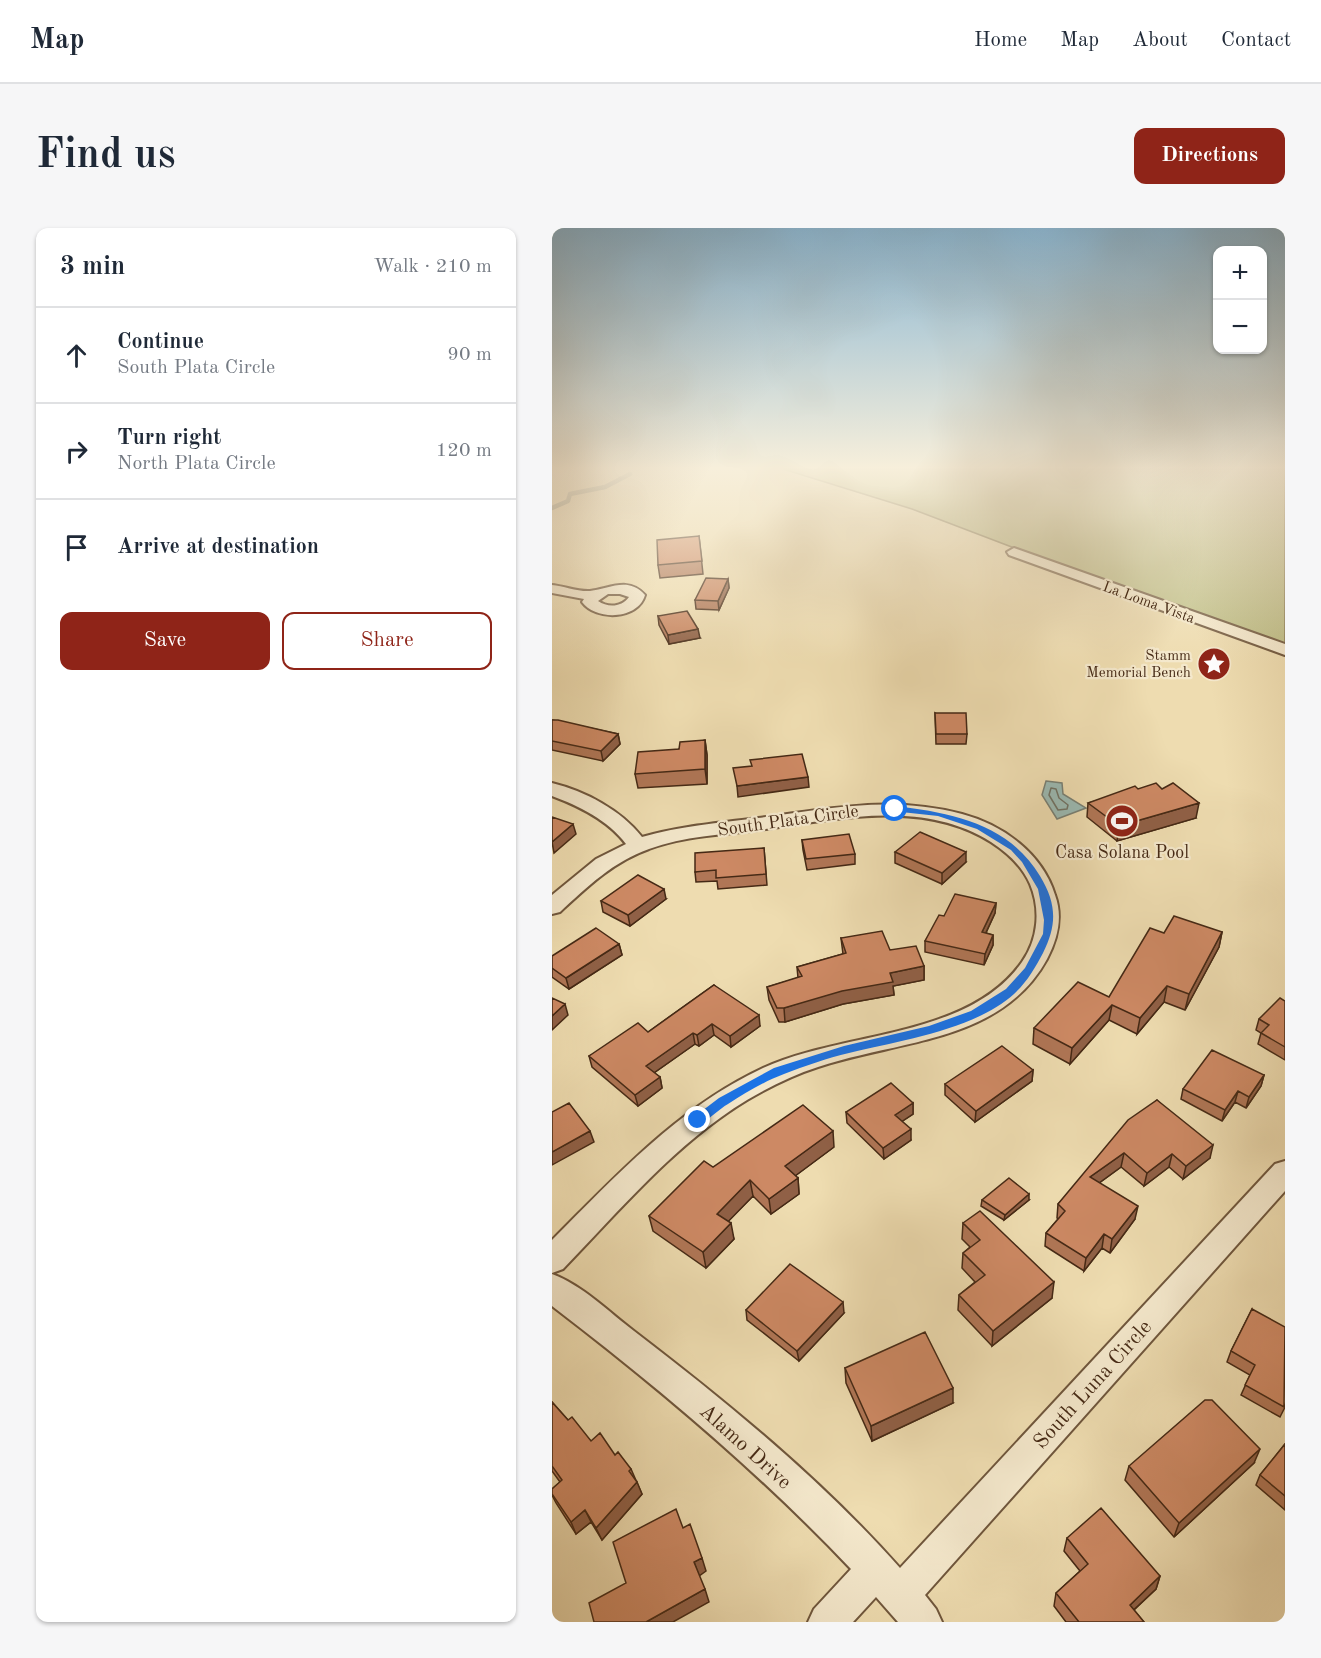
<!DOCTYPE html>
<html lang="en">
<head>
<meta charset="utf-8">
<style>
  :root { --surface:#fff; --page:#f6f6f7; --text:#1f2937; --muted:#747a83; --line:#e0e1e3; --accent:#8f2418 }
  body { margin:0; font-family:"Old Standard TT",serif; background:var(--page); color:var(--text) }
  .controls { position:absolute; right:18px; top:18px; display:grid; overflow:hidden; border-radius:12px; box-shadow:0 2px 4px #0004 }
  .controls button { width:54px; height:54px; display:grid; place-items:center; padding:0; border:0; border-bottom:2px solid var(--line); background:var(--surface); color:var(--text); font:30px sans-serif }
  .stop { position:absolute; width:18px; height:18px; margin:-14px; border:4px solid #1a73e8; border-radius:50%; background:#fff }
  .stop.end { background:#1a73e8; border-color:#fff; box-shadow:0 2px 6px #0008 }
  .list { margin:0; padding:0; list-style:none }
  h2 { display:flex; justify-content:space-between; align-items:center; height:78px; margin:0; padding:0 24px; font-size:26px }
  h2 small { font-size:20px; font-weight:400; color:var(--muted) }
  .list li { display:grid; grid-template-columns:39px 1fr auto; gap:18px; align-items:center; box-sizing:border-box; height:96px; padding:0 24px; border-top:2px solid var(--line) }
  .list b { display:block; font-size:22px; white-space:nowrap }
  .list p { margin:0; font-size:20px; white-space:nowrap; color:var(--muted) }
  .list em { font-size:20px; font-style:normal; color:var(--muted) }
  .actions { display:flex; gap:12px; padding:18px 24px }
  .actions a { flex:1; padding:14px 0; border:2px solid var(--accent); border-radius:12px; text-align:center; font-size:21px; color:var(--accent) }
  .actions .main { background:var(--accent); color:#fff }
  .icon { flex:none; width:33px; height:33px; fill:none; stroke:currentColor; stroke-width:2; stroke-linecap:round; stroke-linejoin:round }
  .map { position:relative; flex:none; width:733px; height:1394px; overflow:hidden; border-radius:12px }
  header { display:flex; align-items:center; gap:36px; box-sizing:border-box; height:84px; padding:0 30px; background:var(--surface); border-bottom:2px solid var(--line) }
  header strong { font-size:28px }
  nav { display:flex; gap:33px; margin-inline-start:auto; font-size:21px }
  .intro { display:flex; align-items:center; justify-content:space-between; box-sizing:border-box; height:144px; padding:0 36px }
  h1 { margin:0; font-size:42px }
  .button { padding:15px 27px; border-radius:12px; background:var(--accent); color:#fff; font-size:21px; font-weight:700 }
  main { display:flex; gap:36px; padding:0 36px }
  aside { flex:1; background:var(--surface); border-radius:12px; box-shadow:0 2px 4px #0004 }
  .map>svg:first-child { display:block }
</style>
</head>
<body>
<header>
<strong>Map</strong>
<nav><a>Home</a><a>Map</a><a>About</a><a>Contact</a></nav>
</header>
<div class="intro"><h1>Find us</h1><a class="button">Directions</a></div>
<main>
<aside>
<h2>3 min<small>Walk · 210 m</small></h2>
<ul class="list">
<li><svg class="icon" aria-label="ahead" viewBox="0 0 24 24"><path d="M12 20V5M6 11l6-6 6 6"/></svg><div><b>Continue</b><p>South Plata Circle</p></div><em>90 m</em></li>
<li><svg class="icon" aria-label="right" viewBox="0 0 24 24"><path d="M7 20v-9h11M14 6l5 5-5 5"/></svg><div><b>Turn right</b><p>North Plata Circle</p></div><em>120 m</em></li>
<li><svg class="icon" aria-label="arrive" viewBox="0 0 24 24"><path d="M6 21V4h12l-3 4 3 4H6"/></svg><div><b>Arrive at destination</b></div></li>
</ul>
<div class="actions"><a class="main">Save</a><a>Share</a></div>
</aside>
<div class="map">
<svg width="733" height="1394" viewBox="0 0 733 1394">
  <rect width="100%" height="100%" fill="#eedcb0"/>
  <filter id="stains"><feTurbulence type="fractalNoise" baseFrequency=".00333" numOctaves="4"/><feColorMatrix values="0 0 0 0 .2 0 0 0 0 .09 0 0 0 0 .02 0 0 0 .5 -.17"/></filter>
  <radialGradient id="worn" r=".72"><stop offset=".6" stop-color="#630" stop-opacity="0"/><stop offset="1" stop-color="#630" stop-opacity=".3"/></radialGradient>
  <!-- green -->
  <path fill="#bfbf87" stroke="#82744e" stroke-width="1.5" d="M231,241H733V423L360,281Z"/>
  <!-- water -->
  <path fill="#9bbab3" stroke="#798074" stroke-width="1.5" d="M494,553L510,555L511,566L534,580L505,591L490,567Z"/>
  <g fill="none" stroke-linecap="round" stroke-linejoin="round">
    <!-- shore -->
    <path stroke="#707264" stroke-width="1.5" d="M499,560L504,561L507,570L516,577L515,581L506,582L497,567Z"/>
    <!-- stream -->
    <path stroke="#798074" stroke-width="4.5" d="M0,280L16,273L18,266L53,259L78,246"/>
    <defs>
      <path id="street" d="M462,320L733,416V427L457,327L455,324Z
        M0,357C11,358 27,364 38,363C57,361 76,348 93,367C86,392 44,393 30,374L32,371L0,365ZM56,366H68L77,369C70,379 56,380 46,373Z
        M0,555C33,563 69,582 90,609C128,598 167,595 206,590C277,581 338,567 410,586C451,597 490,625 503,667C511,689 506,710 495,731C449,815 346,812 266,839C241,847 217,859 195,872C124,915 68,982 11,1041L0,1045V1012C64,948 127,879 211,840C291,803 416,811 470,734C486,711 489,682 478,656C470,638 456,625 439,614C369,570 283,592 206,602C170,607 132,608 97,621C62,633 35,659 8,684L0,686V667L44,631L74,616C56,592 27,578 0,568Z
        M733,933V963L373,1367L384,1381L390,1394H346L324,1369L301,1394H256L262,1381L299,1341C207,1244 106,1159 0,1078V1046C30,1057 57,1084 82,1103C176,1175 269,1251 348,1340L723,936Z"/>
    </defs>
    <!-- street casing -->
    <use href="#street" stroke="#6f563c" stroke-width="4"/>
    <!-- street -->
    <use href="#street" fill="#f4e8cc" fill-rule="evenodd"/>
  </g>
  <!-- wall -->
  <path fill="#b07656" stroke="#452915" stroke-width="1.5" d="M147,308L151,346L108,350L106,337Z
    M176,351L177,360L167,382L144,381L143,372Z
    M106,388L148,410L117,416L107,397Z
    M383,485L415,506L414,516H384Z
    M0,492L66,506L68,516L51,533L0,522Z
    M153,512L155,527V556L86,560L83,546L127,521Z
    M586,561H610L644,590L565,613L535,589L536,575Z
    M250,612L303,626V636L255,642L251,622Z
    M212,620L215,657L166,661L165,653L144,654L143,644Z
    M343,624L414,634L390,656L343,635Z
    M114,671L78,698L51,684L49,673Z
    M444,675L443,685L434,705L441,707V717L432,737L373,724V713L392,688Z
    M670,704L667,719L633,782L612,774L585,806L557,792L518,836L481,816L482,800L557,769L612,705Z
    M289,710L338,722L372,738V752L341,758L342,767L291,776L233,794H227L217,772L215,759L246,750L245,739L291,726Z
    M67,716L70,727L17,761L0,749V728Z
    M162,757L208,798L179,819L162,807L147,818L143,816L102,845L108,849L110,860L86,878L40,839L37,828L96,804Z
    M733,773V832L706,816L709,805L704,802L707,791Z
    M481,842L480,853L423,894L393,867V856Z
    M712,847L709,858L694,880L683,874L670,893L629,871L631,861Z
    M605,872L658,930L631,951L617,939L592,958L569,939L547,955L583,991L558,1025L550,1020L532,1043L493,1018L494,1005L506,991L505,990L506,976Z
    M361,875V886L350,893L359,912L332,931L295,895L294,884Z
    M282,919L243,948L246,950L247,966L219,986L201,968L176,993L182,1011L154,1040L101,1003L97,988L161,939Z
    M430,972H477L452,992L429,978Z
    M411,995L500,1070L440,1118L406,1082L407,1067L423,1054L410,1040L411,1025L418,1019L410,1011Z
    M700,1081L733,1179L728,1189L689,1167L698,1147L675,1134L679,1123Z
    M194,1082L292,1085L247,1133L195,1092Z
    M293,1140L401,1175L320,1213L294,1155Z
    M0,1174L16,1192L39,1213L63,1227L79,1241L90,1266L50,1312L39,1294L24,1306L4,1275L0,1267V1261L8,1254L0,1243Z
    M733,1216V1282L704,1257L708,1247Z
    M702,1235L622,1309L573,1252L577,1238Z
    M515,1310L608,1348L604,1361L582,1382L592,1394H514L502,1378L504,1365L528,1343L512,1323Z"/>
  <!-- shaded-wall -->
  <path fill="#906046" stroke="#452915" stroke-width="1.5" d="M176,351L177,360L167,382L166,373Z
    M146,401L148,410L117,416L116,407Z
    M66,506L68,516L51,533L49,523Z
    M153,512L155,527V556L153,541Z
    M256,549L257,559L186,569L185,558Z
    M647,575L644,590L565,613L567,598Z
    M21,596L24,606L2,625L0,614Z
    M414,624V634L390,656V645Z
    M112,661L114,671L78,698L76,687Z
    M444,675L443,685L429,715L430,704Z
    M670,704L667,719L633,782L637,766Z
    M441,707V717L432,737L433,726Z
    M67,716L70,727L17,761L14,750Z
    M372,738V752L341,758L342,767L291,776L233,794L232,780L338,745Z
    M615,758L612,774L585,806L588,790Z
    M13,776L16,787L0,802V788Z
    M560,777L557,792L518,836L520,820Z
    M207,787L208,798L179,819L178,808Z
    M160,796L162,807L147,818L145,807Z
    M141,805L143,816L96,849L94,838Z
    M481,842L480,853L423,894L424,883Z
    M712,847L709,858L694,880L697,869Z
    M108,849L110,860L86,878L83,867Z
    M686,863L683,874L670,893L673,882Z
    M361,875V886L343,898V887Z
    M359,901V912L332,931L331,920Z
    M38,903L42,914L0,937V924Z
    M281,903L282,919L235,954L233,938Z
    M661,917L658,930L631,951L634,938Z
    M572,925L569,939L536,963L538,949Z
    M620,926L617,939L592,958L595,945Z
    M246,950L247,966L219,986L217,971Z
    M198,952L201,968L168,1002L165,986Z
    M477,966V972L452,992L453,987Z
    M586,978L583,991L558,1025L560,1011Z
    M179,995L182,1011L154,1040L151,1024Z
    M552,1006L550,1020L532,1043L534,1030Z
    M502,1054L500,1070L440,1118L441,1103Z
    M291,1074L292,1085L247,1133L245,1123Z
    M401,1160V1175L320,1213L319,1198Z
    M708,1221L702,1235L622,1309L627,1295Z
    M85,1254L90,1266L50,1312L44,1300Z
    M33,1282L39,1294L24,1306L19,1294Z
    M150,1330L154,1343L147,1348L142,1334Z
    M608,1348L604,1361L574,1389L578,1377Z
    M153,1361L157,1374L121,1394H94Z"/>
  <!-- building -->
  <path fill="#cd8964" stroke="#452915" stroke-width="1.5" d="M147,308L150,333L106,337L105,312Z
    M154,350L176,351L166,373L143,372Z
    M135,383L146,401L116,407L106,388Z
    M383,485H414L415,506H384Z
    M0,492H6L66,506L49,523L0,513Z
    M153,512V541L83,546L86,524L127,521L128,514Z
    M250,526L256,549L185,558L181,540L200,538L198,532Z
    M604,555L610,561L621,555L647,575L567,598L536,575L583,558L586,561Z
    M0,589L21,596L0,614Z
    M368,604L414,624L390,645L343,624Z
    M297,606L303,626L254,631L250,612Z
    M212,620L214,646L164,650V642L143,644V625Z
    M86,647L112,661L76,687L49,673Z
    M403,666L444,675L430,704L441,707L433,726L373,713L387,687L392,688Z
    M622,688L670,704L637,766L615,758L588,790L560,777L520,820L482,800L526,754L557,769L598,700L612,705Z
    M44,700L67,716L14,750L0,740V728Z
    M330,703L338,722L364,718L372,738L338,745L341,754L290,763L232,780H225L215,759L250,748L245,739L294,725L289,710Z
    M162,757L207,787L178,808L160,796L145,807L141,805L94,838L108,849L83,867L37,828L86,795L96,804Z
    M0,770L13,776L0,788Z
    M728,770L733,773V819L709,805L717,797L707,791Z
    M450,818L481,842L424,883L393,856Z
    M660,822L712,847L697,869L686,863L673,882L631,861Z
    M339,855L361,875L343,887L359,901L331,920L294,884Z
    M605,872L661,917L634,938L620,926L595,945L572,925L538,949L586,978L560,1011L552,1006L534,1030L494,1005L513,983L506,976L576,892Z
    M17,875L38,903L0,924V884Z
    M251,877L281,903L233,938L246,950L217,971L198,952L165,986L179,995L151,1024L97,988L152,933L161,939Z
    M457,950L477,966L453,987L430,972Z
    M428,983L502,1054L441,1103L407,1067L433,1047L411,1025L428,1012L411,995Z
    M238,1036L291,1074L245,1123L194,1082Z
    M700,1081L733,1099L732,1179L693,1157L703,1137L679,1123Z
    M373,1104L401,1160L319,1198L293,1140Z
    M653,1172H660L708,1221L627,1295L577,1238Z
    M0,1174L16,1192L20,1189L39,1213L48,1205L63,1227L66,1224L79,1241L77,1243L85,1254L44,1300L33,1282L19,1294L0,1266V1261L10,1252L0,1238Z
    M733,1216V1268L708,1247Z
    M549,1280L608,1348L578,1377L592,1394H527L504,1365L536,1336L515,1310Z
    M124,1281L131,1300L138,1296L150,1330L142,1334L153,1361L94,1394H42L37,1375L74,1355L61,1314Z"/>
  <!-- sky -->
  <linearGradient id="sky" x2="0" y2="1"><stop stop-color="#89b6d3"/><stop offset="0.55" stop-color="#f7efdb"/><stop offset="1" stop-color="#f7efdb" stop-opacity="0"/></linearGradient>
  <rect width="733" height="436" fill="url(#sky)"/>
  <!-- route -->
  <path fill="#1a73e8" d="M343,578C400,585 456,595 488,648C505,676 505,697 491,725C483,740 475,754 462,766C424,801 347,813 297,825C275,830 253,838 232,846C213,853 193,865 176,876C167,881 159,890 150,895C146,897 146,896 142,895V889L167,870L222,840L292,818L377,798L419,783L454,761L473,740L491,706L492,692L486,661L470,634L459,622L425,601L386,588L340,583L339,581Z"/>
  <!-- icons -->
  <defs>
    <symbol id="sight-disc" viewBox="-11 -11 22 22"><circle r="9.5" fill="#8f2418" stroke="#f4e8cc"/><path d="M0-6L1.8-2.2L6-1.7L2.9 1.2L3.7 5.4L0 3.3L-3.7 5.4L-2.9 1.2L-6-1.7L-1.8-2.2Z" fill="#fff"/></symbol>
    <symbol id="stadium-disc" viewBox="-11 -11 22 22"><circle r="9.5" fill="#8f2418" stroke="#f4e8cc"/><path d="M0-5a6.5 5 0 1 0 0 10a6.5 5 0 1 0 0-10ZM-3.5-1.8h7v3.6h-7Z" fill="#fff"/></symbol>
  </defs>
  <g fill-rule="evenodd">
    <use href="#sight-disc" x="643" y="417" width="38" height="38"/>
    <use href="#stadium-disc" x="551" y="574" width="38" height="38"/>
  </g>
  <g text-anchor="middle" stroke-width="4.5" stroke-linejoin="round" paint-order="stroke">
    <!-- far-street labels -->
    <g font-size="15" fill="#452915" stroke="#f4e8cc">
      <text transform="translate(597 374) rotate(20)" y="5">La Loma Vista</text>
    </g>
    <!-- far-poi labels -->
    <g font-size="15" fill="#452915" stroke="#f4e8cc" text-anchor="end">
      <text x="639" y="432">Stamm<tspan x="639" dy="17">Memorial Bench</tspan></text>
    </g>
    <!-- street labels -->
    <g font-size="18" fill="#452915" stroke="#f4e8cc">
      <text transform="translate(236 592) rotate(-8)" y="6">South Plata Circle</text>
    </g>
    <!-- poi labels -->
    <g font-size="18" fill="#452915" stroke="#f4e8cc">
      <text x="570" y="630">Casa Solana Pool</text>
    </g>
    <!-- near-street labels -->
    <g font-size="21" fill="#452915" stroke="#f4e8cc">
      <text transform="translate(540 1156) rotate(-48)" y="7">South Luna Circle</text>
      <text transform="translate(194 1218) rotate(42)" y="7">Alamo Drive</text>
    </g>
  </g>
  <rect width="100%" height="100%" filter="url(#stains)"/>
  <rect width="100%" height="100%" fill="url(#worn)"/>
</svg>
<div class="controls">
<button>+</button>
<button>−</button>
</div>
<div class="stop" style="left:343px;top:581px"></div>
<div class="stop end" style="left:146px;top:892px"></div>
</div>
</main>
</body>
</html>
